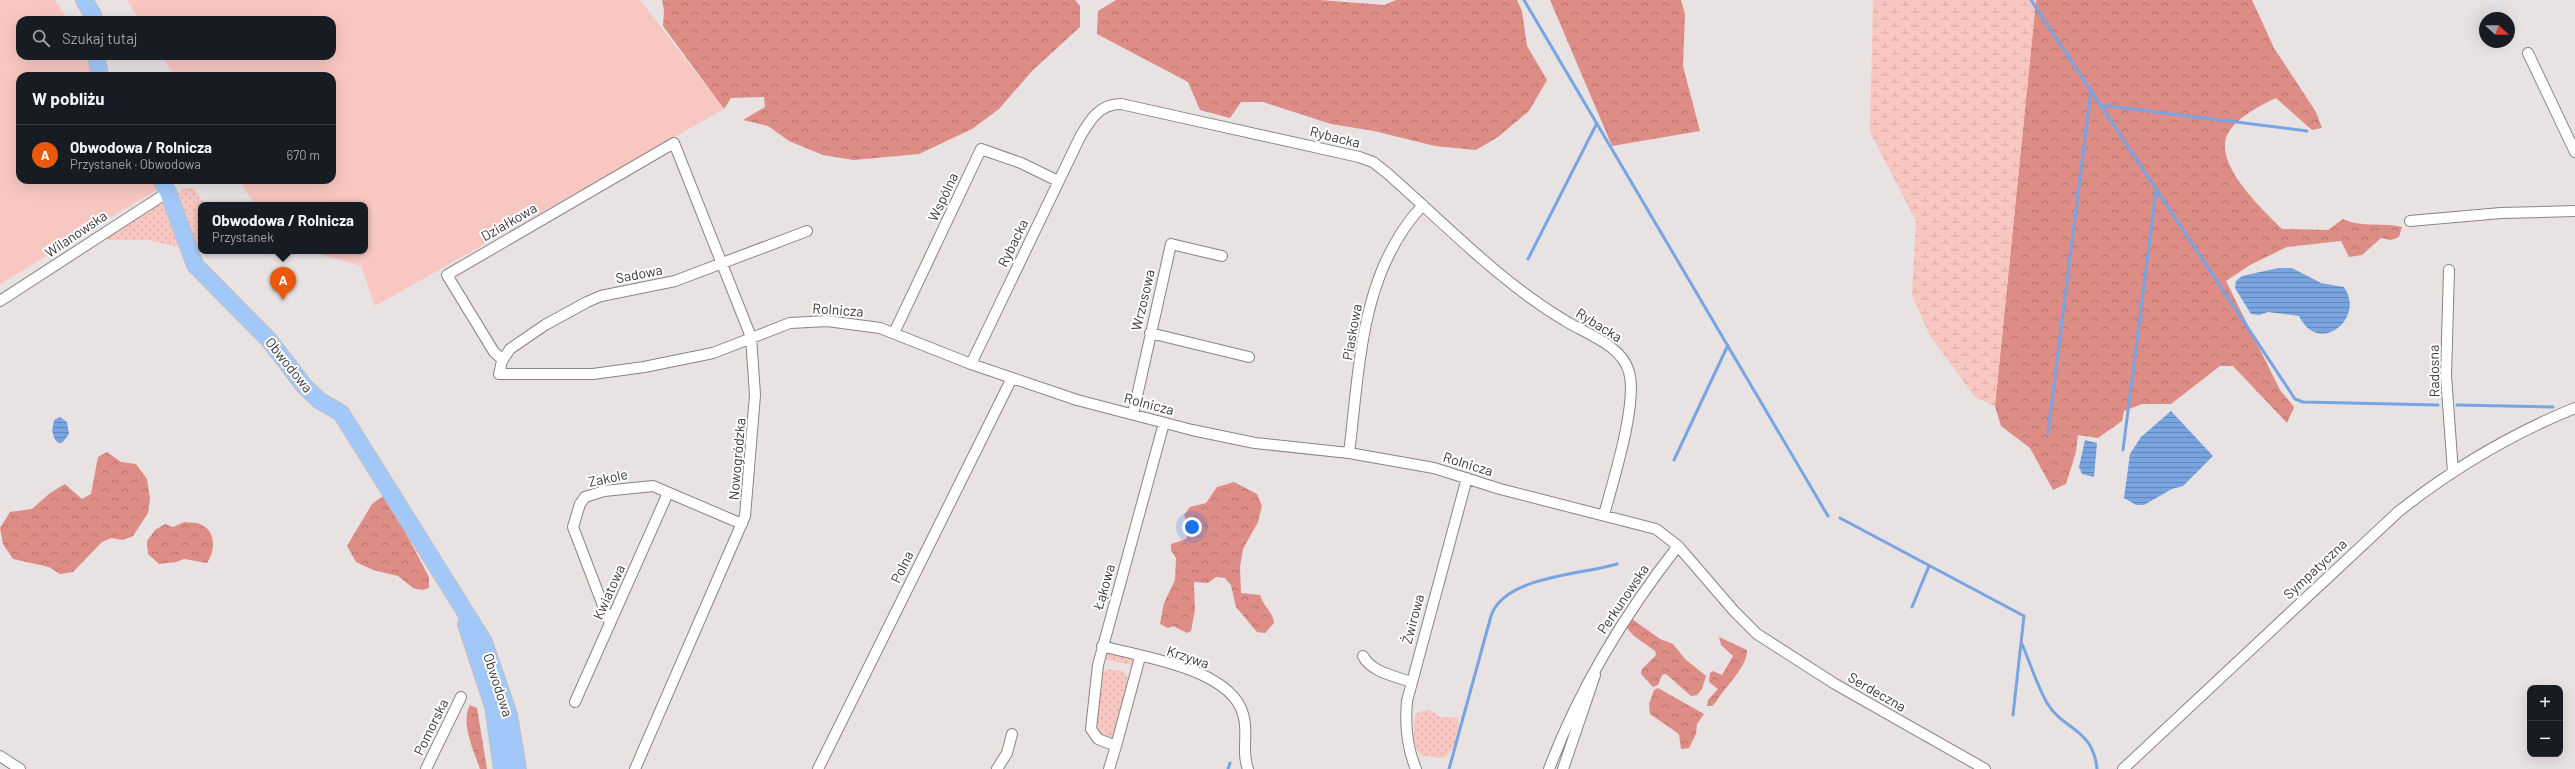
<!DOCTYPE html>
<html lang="pl">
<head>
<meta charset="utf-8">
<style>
  :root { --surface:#171b24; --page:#20242c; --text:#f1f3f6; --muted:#9ea1a6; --line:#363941; --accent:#ea580c }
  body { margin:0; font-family:Barlow,sans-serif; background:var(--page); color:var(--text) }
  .controls { position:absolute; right:12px; bottom:12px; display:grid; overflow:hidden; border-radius:8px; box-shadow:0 4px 16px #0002 }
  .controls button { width:36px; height:36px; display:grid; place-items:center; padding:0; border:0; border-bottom:1px solid var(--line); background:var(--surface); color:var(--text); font:20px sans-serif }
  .compass { position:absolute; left:2479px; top:12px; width:36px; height:36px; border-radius:50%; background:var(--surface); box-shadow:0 4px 16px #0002; rotate:112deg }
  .you { position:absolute; left:1192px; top:527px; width:14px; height:14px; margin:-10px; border:3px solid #fff; border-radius:50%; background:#1a73e8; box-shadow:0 0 0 6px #1a73e833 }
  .badge { display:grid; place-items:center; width:26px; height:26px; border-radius:50%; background:var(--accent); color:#fff; font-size:13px; font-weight:700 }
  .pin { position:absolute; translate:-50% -33px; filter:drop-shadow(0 1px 2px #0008) }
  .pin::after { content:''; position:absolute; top:21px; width:14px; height:12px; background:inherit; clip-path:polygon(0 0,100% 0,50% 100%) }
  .popup { position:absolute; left:198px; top:202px; width:170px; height:52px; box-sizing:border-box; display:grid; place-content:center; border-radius:8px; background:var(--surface); filter:drop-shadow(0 1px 3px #0005); font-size:13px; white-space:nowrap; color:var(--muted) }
  .popup b { font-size:15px; color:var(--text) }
  .popup::after { content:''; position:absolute; left:50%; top:100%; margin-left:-8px; border:8px solid transparent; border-top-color:var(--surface) }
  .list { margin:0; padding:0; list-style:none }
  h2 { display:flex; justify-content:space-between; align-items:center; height:52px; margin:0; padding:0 16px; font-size:17px }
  h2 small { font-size:13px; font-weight:400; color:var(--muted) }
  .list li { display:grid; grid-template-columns:26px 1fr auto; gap:12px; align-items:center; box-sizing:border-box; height:60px; padding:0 16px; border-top:1px solid var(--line) }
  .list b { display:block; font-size:15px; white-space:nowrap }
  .list p { margin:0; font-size:13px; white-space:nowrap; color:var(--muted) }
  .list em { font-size:13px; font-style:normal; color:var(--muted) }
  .icon { flex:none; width:22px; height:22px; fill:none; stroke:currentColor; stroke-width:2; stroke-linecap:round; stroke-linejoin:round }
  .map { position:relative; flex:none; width:2575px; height:769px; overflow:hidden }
  .search { position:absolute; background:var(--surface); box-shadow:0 4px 16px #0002; left:16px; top:16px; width:320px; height:44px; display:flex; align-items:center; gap:10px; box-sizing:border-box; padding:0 14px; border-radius:12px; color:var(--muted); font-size:15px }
  .panel { position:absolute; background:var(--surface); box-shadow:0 4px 16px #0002; left:16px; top:72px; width:320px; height:112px; border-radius:12px }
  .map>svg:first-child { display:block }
</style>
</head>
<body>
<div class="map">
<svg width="2575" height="769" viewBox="0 0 2575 769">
  <defs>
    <pattern id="grass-dots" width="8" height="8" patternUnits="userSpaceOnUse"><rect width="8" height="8" fill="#f8c7c2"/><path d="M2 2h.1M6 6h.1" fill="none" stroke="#d5aca7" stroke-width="1.8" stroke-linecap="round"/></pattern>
    <pattern id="forest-crowns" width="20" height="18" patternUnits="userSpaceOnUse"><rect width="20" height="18" fill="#de8c86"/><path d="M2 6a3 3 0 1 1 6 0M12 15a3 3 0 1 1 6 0" fill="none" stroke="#b5736e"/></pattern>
    <pattern id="wetland-marsh" width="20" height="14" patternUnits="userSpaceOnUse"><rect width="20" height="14" fill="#f8c7c2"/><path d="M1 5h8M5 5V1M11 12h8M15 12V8" fill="none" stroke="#d5aca7"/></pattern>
    <pattern id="water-rules" width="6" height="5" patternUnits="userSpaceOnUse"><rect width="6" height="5" fill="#78a5e1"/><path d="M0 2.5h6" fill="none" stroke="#6387b7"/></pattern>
  </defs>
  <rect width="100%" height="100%" fill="#e8e2e2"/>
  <!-- grass -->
  <path fill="url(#grass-dots)" d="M185,188L194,189L205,205H201V251H220L206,253L148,240H107V237Z
    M1104,651L1134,658L1133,665L1106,660Z
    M1107,669L1123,671L1129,679L1112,739L1103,736L1094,725L1100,676Z
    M1429,710L1441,717L1458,718C1460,731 1455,749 1445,758L1422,756C1411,746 1414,729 1415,715L1421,711Z"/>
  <!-- forest -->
  <path fill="url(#forest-crowns)" d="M662,0H1075L1080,6V27L1032,71L999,109L972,129L919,154L854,160L823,155L789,141L768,126L743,120L765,107L764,97L731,98L724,109L663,26L664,10Z
    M1116,0H1320L1384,5L1396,0H1517L1522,11L1527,46L1547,80L1529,111L1498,137L1476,150L1435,146L1374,131L1331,124L1263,102H1241L1230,118L1200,110L1188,82L1097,34L1098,11Z
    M1550,0H1681L1685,14L1683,66L1700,131L1612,146Z
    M2036,0H2252L2274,48L2316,112L2322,128L2312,130L2276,98C2259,106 2233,119 2226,138C2217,168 2264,211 2282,229L2328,230L2343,219C2362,228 2382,222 2402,227L2399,237L2391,240L2381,238L2362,255L2349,257L2341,241L2287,247L2250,265L2226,281L2280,390L2294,407L2287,423L2233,366H2220L2171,404H2142L2124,411L2122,421L2098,438L2078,435L2076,452L2066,484L2053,490L2030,448L2001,426L1995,406Z
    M107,452L121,462L136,464L147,479L150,498L148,513L133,536L123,540L111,538L102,542L73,572L60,574L49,567L13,559L3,544L0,528L10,512L32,509L50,493L65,484L82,499L91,494L98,457Z
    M1234,482L1257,494L1262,506L1258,522L1243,549L1240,567L1241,593L1260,595C1263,606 1273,612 1274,623L1265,633L1257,632L1236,607L1231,585L1225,578L1216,577L1208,583L1194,582L1195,610L1191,631L1187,633L1173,626L1168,628L1160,624L1164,603L1175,580L1176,558L1171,550V544L1186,539L1190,530L1184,515L1190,507L1206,503L1217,487Z
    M383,496L393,509L429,577V588L422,590L413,588L398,576L373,570L356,562L347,546L372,504Z
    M184,522C189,523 196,522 200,524C217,531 215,551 207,563L184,559L176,562L159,564L148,554L147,541L155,530L165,524L173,527Z
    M1632,619L1660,639L1673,644L1685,659L1706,676L1702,689L1697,695L1691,696L1666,674L1662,675L1658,685L1653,687L1641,674L1642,669L1656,655L1655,651L1634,636L1627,628Z
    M1719,637L1747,650C1748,666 1724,688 1716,702L1712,706H1707L1708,700L1718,689L1709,682L1710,673L1713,671L1722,675L1733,656L1721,645Z
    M1658,688L1704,714L1697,724L1696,734L1689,748L1681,749L1679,734L1650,714L1649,704L1654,690Z
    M470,705L477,708L487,769H480C474,751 460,723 470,705Z"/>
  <!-- wetland -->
  <path fill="url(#wetland-marsh)" d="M1873,0H2036L1995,406L1976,398L1930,336L1912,295L1916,221L1870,132Z"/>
  <!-- garden -->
  <path fill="#f8c7c2" d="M0,0H55L68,20H20V56H90L103,76H20V180H168L170,182L0,284Z
    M127,0H640L724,109L375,306L361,266L309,251H365V205H255L239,180H332V76H174L162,56H332V20H139Z"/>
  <!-- water -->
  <path fill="url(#water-rules)" d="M2278,268H2292L2321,283L2344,287C2366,318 2319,357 2299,316L2268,312L2259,315L2251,314L2235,288L2236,281L2242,276Z
    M2171,411L2213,456L2183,486L2172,489L2144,505H2136L2124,498L2130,454L2141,437Z
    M60,417L67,422L69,434L63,442L59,443L55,440L52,431L54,420Z
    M2085,440L2097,443L2094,477L2082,474L2079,467Z"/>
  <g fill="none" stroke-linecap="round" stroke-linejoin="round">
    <!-- stream -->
    <path stroke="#78a5e1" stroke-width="3" d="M1524,0L1828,516
      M2031,0L2295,399L2303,402L2438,405
      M2101,105L2307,131
      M1528,259L1597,123
      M2457,405L2553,407
      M2048,433L2091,90
      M2123,450L2156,191
      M1674,460L1728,345
      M1840,518L2024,616L2013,715
      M1912,607L1929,566
      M2022,644C2030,663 2037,685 2047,703C2064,731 2093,728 2097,769
      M1228,769L1230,763
      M1449,769L1491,616C1504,576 1581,575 1617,564"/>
    <defs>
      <path id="minor" d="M2528,53L2575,152
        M2410,221L2501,213L2575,211
        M807,231L675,281L601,296L587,302L545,325L510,349L502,361L499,374H593L644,367L713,353L790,323L827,321L880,328L971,364L1077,400L1192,430L1255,443L1349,453L1434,468L1500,489L1656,529L1678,546L1734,611L1757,634L1835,684L1985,769
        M2449,270L2446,376L2453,472
        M0,301L168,192
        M894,333L981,149L1021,163L1058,181
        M1150,333L1249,357
        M503,360L494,352L447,275L674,143L751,337L755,395L745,516L635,769
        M971,364L1080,137C1090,120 1099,104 1121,104L1359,157L1373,162L1387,173C1445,224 1499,281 1564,320C1586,334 1622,345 1629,372C1638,403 1613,481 1604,515
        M1133,414L1171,244L1222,256
        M1349,453C1360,366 1360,272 1423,205
        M610,624L573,527L580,504L585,497L604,491L653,486L742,524
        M1102,646C1141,657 1230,668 1243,714C1249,732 1241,751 1248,769
        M1363,656C1371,672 1395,676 1411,682
        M575,702L668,493
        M1116,746L1140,657
        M0,756L20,769
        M426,769L461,697
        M818,769L1012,378
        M997,769L1007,753L1012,734
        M1109,769L1116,746L1098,739L1091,729L1098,665L1164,423
        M1416,769C1407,748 1405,723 1407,701L1467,478
        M1549,769C1580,687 1624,615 1678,546
        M1563,769L1595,675
        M2123,769L2398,512C2452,469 2511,434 2575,408"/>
      <path id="primary" d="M84,0L93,15L94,20
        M96,56L100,76
        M161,180L168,192L195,265L269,340L305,387L320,401L341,413L484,642L509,715L518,769
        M466,624L493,706L502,769"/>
    </defs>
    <!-- minor casing -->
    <use href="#minor" stroke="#8a8584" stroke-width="12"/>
    <!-- primary casing -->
    <use href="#primary" stroke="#c0bfbf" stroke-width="18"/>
    <!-- minor -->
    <use href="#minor" stroke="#fff" stroke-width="10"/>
    <!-- primary -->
    <use href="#primary" stroke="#a2c8fa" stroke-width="16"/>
  </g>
  <g text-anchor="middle" stroke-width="4" stroke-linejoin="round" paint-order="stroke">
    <!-- street labels -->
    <g font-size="14" fill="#393737" stroke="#fff">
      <text transform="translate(1335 137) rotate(14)" y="5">Rybacka</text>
      <text transform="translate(943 197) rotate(-65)" y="5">Wspólna</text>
      <text transform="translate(509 222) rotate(-30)" y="5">Działkowa</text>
      <text transform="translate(76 234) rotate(-34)" y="5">Wilanowska</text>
      <text transform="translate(1013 243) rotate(-64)" y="5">Rybacka</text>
      <text transform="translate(639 274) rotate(-11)" y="5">Sadowa</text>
      <text transform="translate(1143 300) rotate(-77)" y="5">Wrzosowa</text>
      <text transform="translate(838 310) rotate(4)" y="5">Rolnicza</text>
      <text transform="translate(1599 325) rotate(32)" y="5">Rybacka</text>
      <text transform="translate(1352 332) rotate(-80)" y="5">Piaskowa</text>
      <text transform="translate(289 365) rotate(51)" y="5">Obwodowa</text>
      <text transform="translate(2434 371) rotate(-91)" y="5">Radosna</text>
      <text transform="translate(1149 404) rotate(15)" y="5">Rolnicza</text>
      <text transform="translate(737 459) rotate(-85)" y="5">Nowogródzka</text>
      <text transform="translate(1468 464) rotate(17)" y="5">Rolnicza</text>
      <text transform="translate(608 478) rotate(-12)" y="5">Zakole</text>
      <text transform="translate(902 567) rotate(-64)" y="5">Polna</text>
      <text transform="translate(2315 569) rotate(-43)" y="5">Sympatyczna</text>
      <text transform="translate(1104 587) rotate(-74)" y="5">Łąkowa</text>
      <text transform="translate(609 592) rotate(-66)" y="5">Kwiatowa</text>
      <text transform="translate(1623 599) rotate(-56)" y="5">Perkunowska</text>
      <text transform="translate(1413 619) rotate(-75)" y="5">Żwirowa</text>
      <text transform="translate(1188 657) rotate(19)" y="5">Krzywa</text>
      <text transform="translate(498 685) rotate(72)" y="5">Obwodowa</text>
      <text transform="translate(1877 692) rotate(30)" y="5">Serdeczna</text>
      <text transform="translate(431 727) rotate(-64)" y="5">Pomorska</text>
    </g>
  </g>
</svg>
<div class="controls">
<button>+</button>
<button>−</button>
</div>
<svg class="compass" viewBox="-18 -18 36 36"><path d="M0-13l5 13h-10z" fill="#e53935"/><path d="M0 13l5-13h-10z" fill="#9ea1a6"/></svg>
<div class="you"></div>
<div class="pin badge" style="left:283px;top:300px">A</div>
<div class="popup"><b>Obwodowa / Rolnicza</b>Przystanek</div>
<div class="search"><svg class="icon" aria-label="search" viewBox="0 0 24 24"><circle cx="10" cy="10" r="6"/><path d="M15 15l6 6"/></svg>Szukaj tutaj</div>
<section class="panel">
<h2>W pobliżu<small></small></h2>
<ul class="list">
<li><span class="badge">A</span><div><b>Obwodowa / Rolnicza</b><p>Przystanek · Obwodowa</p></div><em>670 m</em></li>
</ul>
</section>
</div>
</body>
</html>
